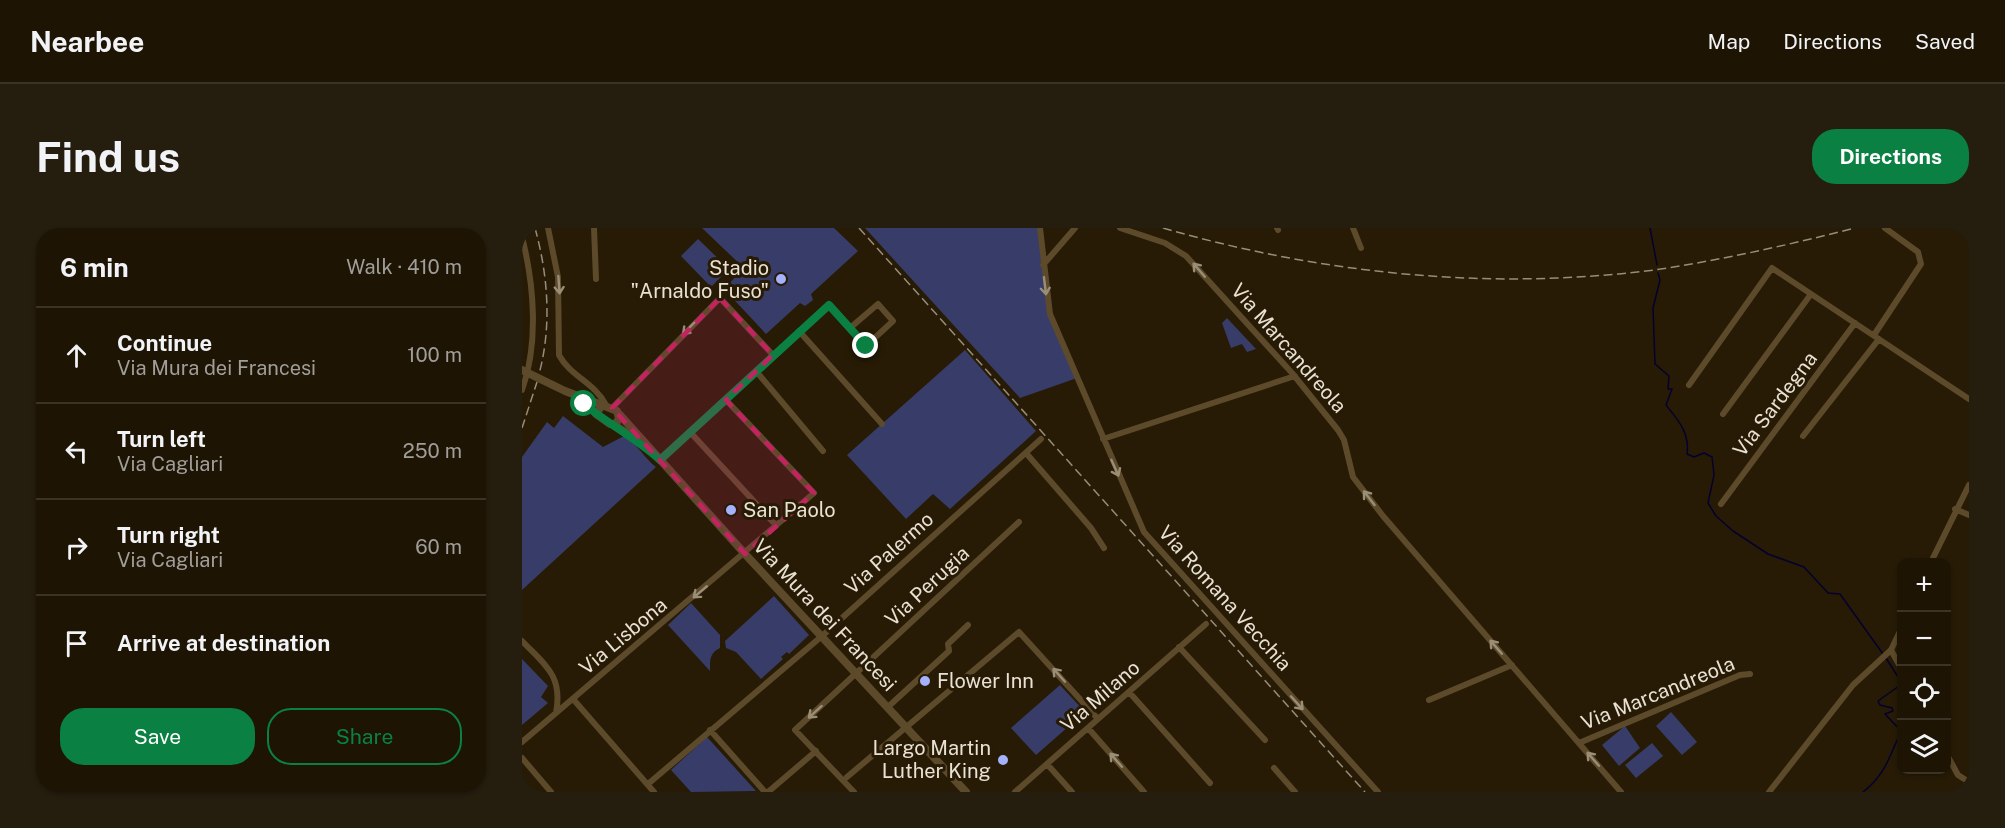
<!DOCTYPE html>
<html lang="en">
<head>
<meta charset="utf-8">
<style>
  :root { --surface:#1d1404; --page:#251d0e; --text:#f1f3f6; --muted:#a09e9a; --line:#3b3326; --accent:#0b8043 }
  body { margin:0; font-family:"Public Sans",sans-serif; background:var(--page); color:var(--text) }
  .controls { position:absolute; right:18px; bottom:18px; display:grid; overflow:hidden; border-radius:12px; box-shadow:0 2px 4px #0004 }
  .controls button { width:54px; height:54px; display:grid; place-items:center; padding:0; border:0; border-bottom:2px solid var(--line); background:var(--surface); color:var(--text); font:30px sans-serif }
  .stop { position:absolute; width:18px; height:18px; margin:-14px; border:4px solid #0b8043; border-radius:50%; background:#fff }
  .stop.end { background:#0b8043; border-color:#fff; box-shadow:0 2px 6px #0008 }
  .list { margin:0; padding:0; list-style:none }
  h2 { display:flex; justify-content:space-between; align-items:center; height:78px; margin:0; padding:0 24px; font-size:26px }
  h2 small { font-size:20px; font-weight:400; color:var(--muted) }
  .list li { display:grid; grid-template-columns:39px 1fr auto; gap:18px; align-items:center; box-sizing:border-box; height:96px; padding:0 24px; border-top:2px solid var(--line) }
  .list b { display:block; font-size:22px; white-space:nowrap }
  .list p { margin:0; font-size:20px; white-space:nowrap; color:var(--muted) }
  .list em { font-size:20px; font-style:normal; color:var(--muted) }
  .actions { display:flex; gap:12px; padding:18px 24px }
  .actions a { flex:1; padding:14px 0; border:2px solid var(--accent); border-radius:24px; text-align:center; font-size:21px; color:var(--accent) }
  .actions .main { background:var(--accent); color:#fff }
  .icon { flex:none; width:33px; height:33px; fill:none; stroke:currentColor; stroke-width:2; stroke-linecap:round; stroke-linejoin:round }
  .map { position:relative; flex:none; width:1447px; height:564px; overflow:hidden; border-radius:24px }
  header { display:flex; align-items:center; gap:36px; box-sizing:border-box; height:84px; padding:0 30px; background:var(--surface); border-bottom:2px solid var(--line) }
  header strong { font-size:28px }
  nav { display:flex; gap:33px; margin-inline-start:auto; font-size:21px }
  .intro { display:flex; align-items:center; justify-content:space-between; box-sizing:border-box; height:144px; padding:0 36px }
  h1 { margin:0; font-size:42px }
  .button { padding:15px 27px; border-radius:24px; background:var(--accent); color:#fff; font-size:21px; font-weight:700 }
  main { display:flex; gap:36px; padding:0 36px }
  aside { flex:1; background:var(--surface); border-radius:24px; box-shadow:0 2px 4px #0004 }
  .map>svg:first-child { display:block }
</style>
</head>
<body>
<header>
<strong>Nearbee</strong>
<nav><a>Map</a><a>Directions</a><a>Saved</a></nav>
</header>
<div class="intro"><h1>Find us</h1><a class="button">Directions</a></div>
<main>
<aside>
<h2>6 min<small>Walk · 410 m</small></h2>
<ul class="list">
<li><svg class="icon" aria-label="ahead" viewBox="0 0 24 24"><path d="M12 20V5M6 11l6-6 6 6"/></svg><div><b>Continue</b><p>Via Mura dei Francesi</p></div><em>100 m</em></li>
<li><svg class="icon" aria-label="left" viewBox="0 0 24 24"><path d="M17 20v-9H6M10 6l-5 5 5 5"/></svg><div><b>Turn left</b><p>Via Cagliari</p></div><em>250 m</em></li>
<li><svg class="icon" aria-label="right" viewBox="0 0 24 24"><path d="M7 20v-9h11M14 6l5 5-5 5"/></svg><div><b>Turn right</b><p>Via Cagliari</p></div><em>60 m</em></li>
<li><svg class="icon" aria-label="arrive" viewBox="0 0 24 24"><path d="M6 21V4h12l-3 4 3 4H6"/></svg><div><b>Arrive at destination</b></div></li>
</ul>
<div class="actions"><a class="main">Save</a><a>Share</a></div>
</aside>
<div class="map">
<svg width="1447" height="564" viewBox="0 0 1447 564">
  <rect width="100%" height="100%" fill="#271b05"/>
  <!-- green -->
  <path fill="#373d68" d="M180,0H312L336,23L289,66L291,72L283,78L278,75L244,106L202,61L222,40Z
    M343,0H515L518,7L527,83L555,150L498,170Z
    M176,11L207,41L189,59L159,28Z
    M705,90L734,121L725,124L720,116L709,120L700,95Z
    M443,122L514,203L428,281L411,266L384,291L325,227Z
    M41,188L81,219L102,208C116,216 121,229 134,239L0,362V229L25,194L32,200Z
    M252,368L287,407L267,426L265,424L259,429L261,431L239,451L214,424L204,420L203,413Z
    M169,375L198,407V420C187,425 188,433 188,443L146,397Z
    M0,431L26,458L19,469L26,475L0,497Z
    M538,457L563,484L514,527L489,500Z
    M1149,484L1175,514L1160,527L1134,498Z
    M1103,498L1118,520L1097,538L1080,517Z
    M185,509L234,563L169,564L149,542Z
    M1130,515L1141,528L1114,550L1103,537Z"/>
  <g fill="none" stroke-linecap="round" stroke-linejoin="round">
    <!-- stream -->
    <path stroke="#06002d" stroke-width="1.5" d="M1128,0L1135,37
      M1136,45L1138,52L1131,80L1133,136L1147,148L1146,161H1150L1144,177C1156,192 1168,205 1165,226L1172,229L1182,225L1190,229L1192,247L1186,275L1194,288L1211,303L1246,326L1282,339L1306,365L1318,366L1361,426
      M1341,564C1363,547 1368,528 1379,503L1363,486L1371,483L1370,480L1358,477L1356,473L1377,458L1376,449L1364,430"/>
    <!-- minor -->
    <path stroke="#5c4a2b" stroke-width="6" d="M26,0L36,49L37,127C48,148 73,155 84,177
      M72,0L74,51
      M518,0L528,86L622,304L856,564
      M598,0L643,15L664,28L770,145L816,202L822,212L831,249L861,288L1099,564
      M755,0L756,2
      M831,0L839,20
      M0,9C12,56 17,115 0,162
      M521,37L553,0
      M277,103L360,196
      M1352,107L1399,36L1396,24L1363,0
      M234,143L301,223
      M1167,157L1250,40L1447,171
      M90,180L198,70L251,127
      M1201,186L1289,66
      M168,204L251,294
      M1281,208L1357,111
      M581,211L773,148
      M504,225L569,300L582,320
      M138,232L307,77L344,118L371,93L356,76L328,100
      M1199,276L1333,95
      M1433,281L1447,287
      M1409,334L1447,257
      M0,413C24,438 41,448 34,485
      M657,419L743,512
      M1369,422L1380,442
      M607,464L688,555
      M51,471L132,564
      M907,472L990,437
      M367,478L427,423L426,416L446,397
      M566,500L622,564
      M188,502L243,564
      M0,514L292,265L204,172
      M1057,515L1218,447L1228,446
      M1424,525L1436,547L1447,554
      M0,530L29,564
      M525,536L550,564
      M752,540L773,564
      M325,549L497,404L576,491
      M126,556L300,408L519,211
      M246,564L294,523
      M332,564L273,502L497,294
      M493,564L684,396
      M1247,564L1331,457L1369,422L1380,399"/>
    <!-- tertiary -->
    <path stroke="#5c4a2b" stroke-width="8" d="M0,142L43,163L80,177
      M80,177L95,183L97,190L94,196H88L74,186Z
      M97,186L223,326L444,564
      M91,196L119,215"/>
    <!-- rail -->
    <path stroke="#968d7b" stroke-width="1.5" stroke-dasharray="9 4.5" stroke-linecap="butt" d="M13,0C26,47 30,98 17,146
      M337,0L843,564
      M641,0C800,46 968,63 1132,42C1200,32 1266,17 1333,0
      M0,200L15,154"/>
  </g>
  <!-- one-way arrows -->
  <defs><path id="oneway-shaft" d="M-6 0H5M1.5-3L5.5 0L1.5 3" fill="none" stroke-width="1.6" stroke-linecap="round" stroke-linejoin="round" transform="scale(1.5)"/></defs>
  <g stroke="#9b8e77">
    <use href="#oneway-shaft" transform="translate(677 42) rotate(-131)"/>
    <use href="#oneway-shaft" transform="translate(37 57) rotate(86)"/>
    <use href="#oneway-shaft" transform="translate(523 58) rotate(83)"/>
    <use href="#oneway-shaft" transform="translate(167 100) rotate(135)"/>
    <use href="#oneway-shaft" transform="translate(593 240) rotate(66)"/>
    <use href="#oneway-shaft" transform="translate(847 270) rotate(-128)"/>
    <use href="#oneway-shaft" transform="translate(178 364) rotate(140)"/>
    <use href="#oneway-shaft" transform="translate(974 419) rotate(-131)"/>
    <use href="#oneway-shaft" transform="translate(537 447) rotate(-132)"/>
    <use href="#oneway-shaft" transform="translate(775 475) rotate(48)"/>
    <use href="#oneway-shaft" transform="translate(293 484) rotate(138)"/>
    <use href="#oneway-shaft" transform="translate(1071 531) rotate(-131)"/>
    <use href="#oneway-shaft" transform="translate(594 532) rotate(-131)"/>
  </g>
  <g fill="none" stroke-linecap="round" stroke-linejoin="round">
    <!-- route -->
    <path stroke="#0b8043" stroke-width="8" d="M62,176C86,196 114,210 138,232L307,77L344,118"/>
  </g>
  <!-- marked area -->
  <path fill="#c42261" fill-opacity="0.2" stroke="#c42261" stroke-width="4.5" stroke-dasharray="12 8" stroke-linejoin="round" d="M198,70L251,127L204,172L292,265L223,326L90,180Z"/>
  <!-- markers -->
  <g fill="#a6b1fc" stroke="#271b05" stroke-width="2">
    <circle cx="259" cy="51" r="6"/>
    <circle cx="209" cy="282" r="6"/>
    <circle cx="403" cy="453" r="6"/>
    <circle cx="481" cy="532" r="6"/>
  </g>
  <g text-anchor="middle" stroke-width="6" stroke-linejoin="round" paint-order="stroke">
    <!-- poi labels -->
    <g font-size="20" fill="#e9e1d3" stroke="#271b05" text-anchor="end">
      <text x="247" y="47">Stadio<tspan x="247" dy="23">"Arnaldo Fuso"</tspan></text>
      <text x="221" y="289" text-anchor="start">San Paolo</text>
      <text x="415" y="460" text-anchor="start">Flower Inn</text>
      <text x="469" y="527">Largo Martin<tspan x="469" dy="23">Luther King</tspan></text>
    </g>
    <!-- street labels -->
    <g font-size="20" fill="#e9e1d3" stroke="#271b05">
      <text transform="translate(767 120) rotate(49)" y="7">Via Marcandreola</text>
      <text transform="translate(1253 176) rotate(-53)" y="7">Via Sardegna</text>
      <text transform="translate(367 325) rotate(-42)" y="7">Via Palermo</text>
      <text transform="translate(405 358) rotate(-43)" y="7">Via Perugia</text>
      <text transform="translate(703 370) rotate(48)" y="7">Via Romana Vecchia</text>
      <text transform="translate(303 387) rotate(47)" y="7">Via Mura dei Francesi</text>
      <text transform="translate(101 408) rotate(-40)" y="7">Via Lisbona</text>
      <text transform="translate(1136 465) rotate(-22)" y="7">Via Marcandreola</text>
      <text transform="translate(578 468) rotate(-41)" y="7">Via Milano</text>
    </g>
  </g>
</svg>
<div class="controls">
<button>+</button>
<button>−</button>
<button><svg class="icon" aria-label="locate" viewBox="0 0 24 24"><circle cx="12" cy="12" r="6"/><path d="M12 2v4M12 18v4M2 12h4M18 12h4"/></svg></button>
<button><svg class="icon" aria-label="layers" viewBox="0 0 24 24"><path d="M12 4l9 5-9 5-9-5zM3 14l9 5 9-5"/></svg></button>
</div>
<div class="stop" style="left:62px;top:176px"></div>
<div class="stop end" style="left:344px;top:118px"></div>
</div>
</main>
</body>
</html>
